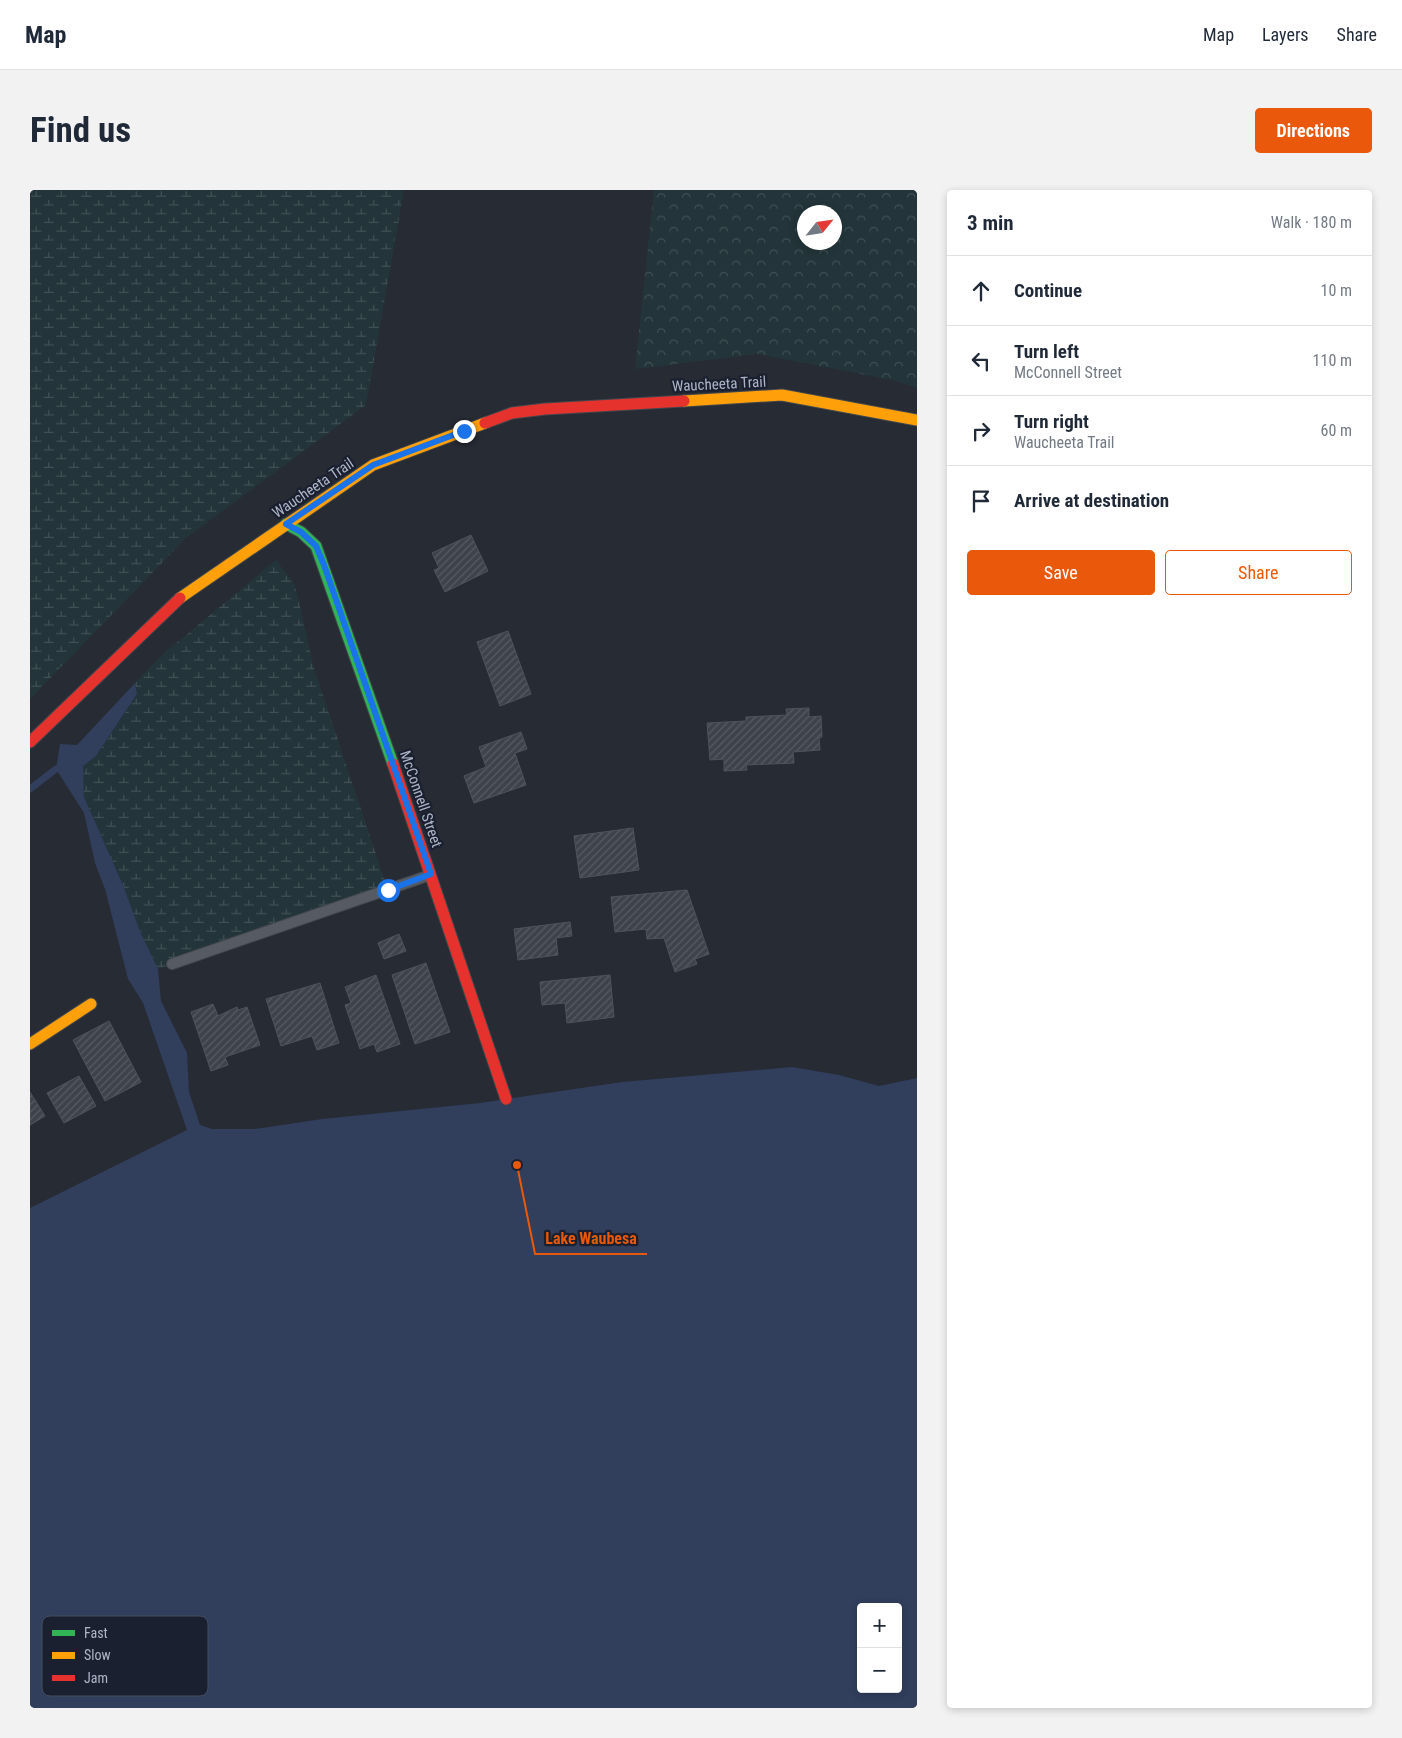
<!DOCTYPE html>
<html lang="en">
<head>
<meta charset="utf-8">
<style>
  :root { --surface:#fff; --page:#f2f2f3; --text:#1f2937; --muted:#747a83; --line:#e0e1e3; --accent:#ea580c }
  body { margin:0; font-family:"Roboto Condensed",sans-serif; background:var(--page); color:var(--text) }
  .controls { position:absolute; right:15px; bottom:15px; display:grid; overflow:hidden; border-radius:5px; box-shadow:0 2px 8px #0003 }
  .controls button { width:45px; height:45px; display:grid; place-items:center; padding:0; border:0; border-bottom:1px solid var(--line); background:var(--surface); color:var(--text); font:25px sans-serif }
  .compass { position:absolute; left:767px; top:15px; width:45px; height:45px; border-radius:50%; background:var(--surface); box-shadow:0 2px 8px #0003; rotate:60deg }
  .stop { position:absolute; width:15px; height:15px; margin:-11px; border:4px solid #1a73e8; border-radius:50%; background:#fff }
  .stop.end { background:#1a73e8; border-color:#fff; box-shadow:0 1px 5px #0008 }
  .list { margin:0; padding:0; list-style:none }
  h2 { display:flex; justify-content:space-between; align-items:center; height:65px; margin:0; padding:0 20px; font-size:21px }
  h2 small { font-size:16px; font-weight:400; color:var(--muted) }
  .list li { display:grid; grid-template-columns:32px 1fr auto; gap:15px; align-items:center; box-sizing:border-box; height:70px; padding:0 20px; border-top:1px solid var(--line) }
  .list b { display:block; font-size:19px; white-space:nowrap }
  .list p { margin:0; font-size:16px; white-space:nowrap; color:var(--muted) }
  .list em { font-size:16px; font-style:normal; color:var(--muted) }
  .actions { display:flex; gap:10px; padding:15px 20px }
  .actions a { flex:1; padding:11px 0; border:1px solid var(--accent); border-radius:5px; text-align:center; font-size:18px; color:var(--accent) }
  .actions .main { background:var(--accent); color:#fff }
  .icon { flex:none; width:28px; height:28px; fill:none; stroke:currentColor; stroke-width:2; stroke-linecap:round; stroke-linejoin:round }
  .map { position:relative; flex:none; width:887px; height:1518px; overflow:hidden; border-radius:5px }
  header { display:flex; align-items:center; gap:30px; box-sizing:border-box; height:70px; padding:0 25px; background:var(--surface); border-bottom:1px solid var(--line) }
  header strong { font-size:24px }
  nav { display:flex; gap:28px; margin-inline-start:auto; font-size:18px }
  .intro { display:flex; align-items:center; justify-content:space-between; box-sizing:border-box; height:120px; padding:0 30px }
  h1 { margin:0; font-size:35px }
  .button { padding:12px 22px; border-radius:5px; background:var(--accent); color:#fff; font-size:18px; font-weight:700 }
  main { display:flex; gap:30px; padding:0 30px }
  aside { flex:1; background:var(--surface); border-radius:5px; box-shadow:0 2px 8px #0003 }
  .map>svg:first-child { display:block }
</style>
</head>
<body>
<header>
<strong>Map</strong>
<nav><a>Map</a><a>Layers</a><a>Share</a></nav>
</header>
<div class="intro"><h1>Find us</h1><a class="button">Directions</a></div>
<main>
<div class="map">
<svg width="887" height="1518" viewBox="0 0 887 1518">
  <defs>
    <pattern id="forest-crowns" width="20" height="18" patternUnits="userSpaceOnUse" patternTransform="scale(1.25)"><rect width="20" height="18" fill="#23353a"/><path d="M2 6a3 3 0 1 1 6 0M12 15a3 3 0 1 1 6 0" fill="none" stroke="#405055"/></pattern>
    <pattern id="wetland-marsh" width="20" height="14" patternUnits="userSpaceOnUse" patternTransform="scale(1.25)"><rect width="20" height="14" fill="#23353a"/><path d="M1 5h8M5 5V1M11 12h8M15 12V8" fill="none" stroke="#405055"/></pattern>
    <pattern id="building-hatch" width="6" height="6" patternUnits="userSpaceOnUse" patternTransform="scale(1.25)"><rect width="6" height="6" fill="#3e424b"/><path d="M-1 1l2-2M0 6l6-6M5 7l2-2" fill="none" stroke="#575b63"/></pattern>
  </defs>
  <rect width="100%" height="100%" fill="#262b34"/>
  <!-- forest -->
  <path fill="url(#forest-crowns)" fill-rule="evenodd" d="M624,0H887V198L862,190L728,164L605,179ZM774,22H804V52H774Z"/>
  <!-- wetland -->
  <path fill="url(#wetland-marsh)" d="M0,0H374L336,215L156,348L0,509Z
    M246,370L265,395L284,478L358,700L128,779L110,741L93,695L54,607L53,576L66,566L107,505L105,493L132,465Z"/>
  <!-- water -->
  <path fill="#313e5c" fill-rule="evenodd" d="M105,493L107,504L66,566L53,576L54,607L93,695L110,741L128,779L131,811L157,863L159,902L170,935L182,939H225L292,929L450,913L592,892L762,877L809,885L849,896L887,888V1518H0V1018L157,940L113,813L98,789L75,699L65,673L54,623L26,579L30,554L47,555ZM831,1417H868V1499H831Z"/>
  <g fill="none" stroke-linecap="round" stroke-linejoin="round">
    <!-- stream -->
    <path stroke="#313e5c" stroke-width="7" d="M0,599L26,579"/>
  </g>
  <!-- building -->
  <path fill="url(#building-hatch)" stroke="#4e535c" d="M441,345L458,381L415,402L404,380L409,378L402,363Z
    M478,441L501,504L470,516L447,452Z
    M779,518V527L791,526L792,547L789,548L790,560L763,562L764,573L716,575L717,580L694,581V569L680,570L677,533L716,531V527L757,525L756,519Z
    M491,542L497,559L485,563L496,595L444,613L434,586L456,577L449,557Z
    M603,638L609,680L550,688L544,646Z
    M657,700L679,764L665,769L667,774L645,782L634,748L617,749L616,739L585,742L581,707Z
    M540,732L542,746L526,748L528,765L488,770L484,739Z
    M369,744L376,761L354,769L348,753Z
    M396,773L420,842L385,854L362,785Z
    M346,785L370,854L347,862L344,854L330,859L315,815L321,813L315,797Z
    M580,785L584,827L537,833L535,813L512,815L510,792Z
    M290,793L309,853L287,860L282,846L251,856L236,809Z
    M183,814L188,826L207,817L208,820L217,817L230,855L195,867L198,875L181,881L161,822Z
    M79,831L111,892L75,911L43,850Z
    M49,886L66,916L34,933L17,903Z
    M0,902L15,926L0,935Z"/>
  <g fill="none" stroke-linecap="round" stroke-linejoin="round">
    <defs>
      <path id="lane" d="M142,774L400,685"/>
      <path id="fast" d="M256,334L271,342L286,356L363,574"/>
      <path id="slow" d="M654,211L752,205L887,230
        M150,408L343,275L455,233
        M0,854L61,814"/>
      <path id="jam" d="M455,233L482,223L515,219L654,211
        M0,552L150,408
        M363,574L476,909"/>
    </defs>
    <!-- lane casing -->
    <use href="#lane" stroke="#42464d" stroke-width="12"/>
    <!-- fast casing -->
    <use href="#fast" stroke="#42464d" stroke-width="13"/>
    <!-- slow casing -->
    <use href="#slow" stroke="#42464d" stroke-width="13"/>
    <!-- jam casing -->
    <use href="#jam" stroke="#42464d" stroke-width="13"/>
    <!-- lane -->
    <use href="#lane" stroke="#565a63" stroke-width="10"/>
    <!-- fast -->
    <use href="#fast" stroke="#30b455" stroke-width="11"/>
    <!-- slow -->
    <use href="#slow" stroke="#ff9f0a" stroke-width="11"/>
    <!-- jam -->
    <use href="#jam" stroke="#e5322d" stroke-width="11"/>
  </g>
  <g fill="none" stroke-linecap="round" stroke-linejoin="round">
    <!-- route -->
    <path stroke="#1a73e8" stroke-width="6" d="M358,700L401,684L294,375L286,356L271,342L256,334L343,275L434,241"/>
  </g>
  <g text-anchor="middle" stroke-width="4.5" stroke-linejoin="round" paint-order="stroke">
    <!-- street labels -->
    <g font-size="15" fill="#afb6c7" stroke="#1a202f">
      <text transform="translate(689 194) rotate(-3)" y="5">Waucheeta Trail</text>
      <text transform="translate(283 298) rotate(-34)" y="5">Waucheeta Trail</text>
      <text transform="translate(391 609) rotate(71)" y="5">McConnell Street</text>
    </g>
  </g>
  <!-- legend -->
  <rect x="12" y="1426" width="166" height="80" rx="8" fill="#1a202f" stroke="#474d5d" stroke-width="1"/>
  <rect x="22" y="1440" width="23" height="6" fill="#30b455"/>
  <rect x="22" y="1462" width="23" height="7" fill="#ff9f0a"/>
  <rect x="22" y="1485" width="23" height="6" fill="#e5322d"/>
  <g font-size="14" fill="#afb6c7">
    <text x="54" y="1448">Fast</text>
    <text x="54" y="1470">Slow</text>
    <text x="54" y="1493">Jam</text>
  </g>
  <!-- callouts -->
  <path fill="none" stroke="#e8590c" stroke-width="2" d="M487 975L505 1064H617"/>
  <circle fill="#e8590c" stroke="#1a202f" stroke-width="2" cx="487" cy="975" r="5"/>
  <g font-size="16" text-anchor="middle" font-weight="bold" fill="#e8590c" stroke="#1a202f" stroke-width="4.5" stroke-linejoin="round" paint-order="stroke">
    <text x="561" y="1054">Lake Waubesa</text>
  </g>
</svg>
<div class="controls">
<button>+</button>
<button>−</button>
</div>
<svg class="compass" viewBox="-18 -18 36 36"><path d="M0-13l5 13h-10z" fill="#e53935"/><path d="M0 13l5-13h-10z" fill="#747a83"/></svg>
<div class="stop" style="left:358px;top:700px"></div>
<div class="stop end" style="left:434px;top:241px"></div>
</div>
<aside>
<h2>3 min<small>Walk · 180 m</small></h2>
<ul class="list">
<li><svg class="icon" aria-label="ahead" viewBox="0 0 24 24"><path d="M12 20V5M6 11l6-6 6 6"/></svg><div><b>Continue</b></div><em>10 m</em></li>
<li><svg class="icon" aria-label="left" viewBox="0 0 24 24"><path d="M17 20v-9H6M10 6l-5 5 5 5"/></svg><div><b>Turn left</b><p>McConnell Street</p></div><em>110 m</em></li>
<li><svg class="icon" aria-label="right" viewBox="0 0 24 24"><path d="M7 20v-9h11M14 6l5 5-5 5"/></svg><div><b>Turn right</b><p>Waucheeta Trail</p></div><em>60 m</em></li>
<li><svg class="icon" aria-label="arrive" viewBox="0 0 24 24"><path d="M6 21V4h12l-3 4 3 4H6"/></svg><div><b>Arrive at destination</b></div></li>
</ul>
<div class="actions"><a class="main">Save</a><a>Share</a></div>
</aside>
</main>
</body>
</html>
